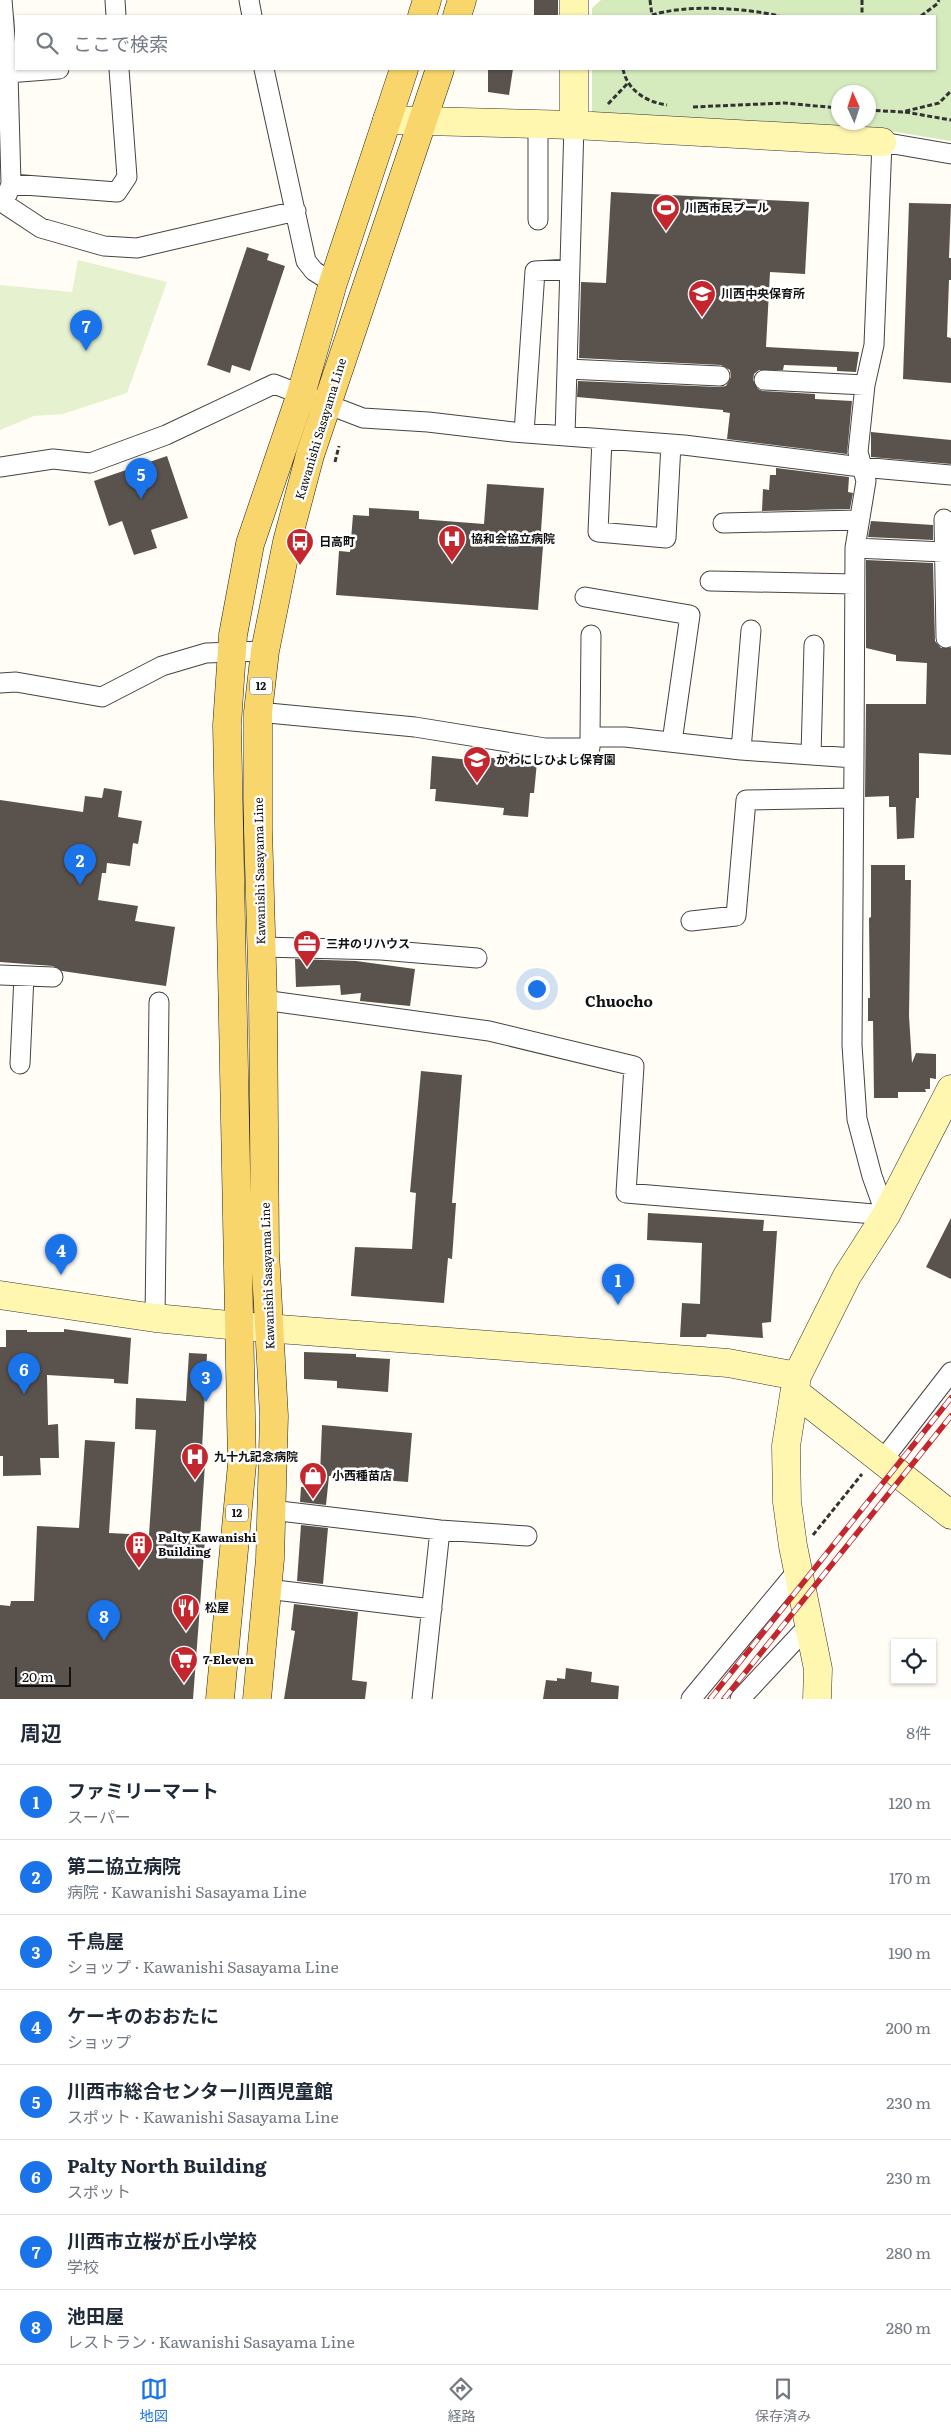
<!DOCTYPE html>
<html lang="ja">
<head>
<meta charset="utf-8">
<style>
  :root { --surface:#fff; --page:#f6f6f7; --text:#1f2937; --muted:#747a83; --line:#e0e1e3; --accent:#1a73e8 }
  body { margin:0; font-family:Literata,"Noto Sans JP",serif; background:var(--page); color:var(--text) }
  .controls { position:absolute; right:15px; bottom:15px; display:grid; overflow:hidden; border-radius:0px; box-shadow:0 1px 4px #0004 }
  .controls button { width:45px; height:45px; display:grid; place-items:center; padding:0; border:0; border-bottom:1px solid var(--line); background:var(--surface); color:var(--text); font:25px sans-serif }
  .compass { position:absolute; left:831px; top:85px; width:45px; height:45px; border-radius:50%; background:var(--surface); box-shadow:0 1px 4px #0004; rotate:357deg }
  .scale { position:absolute; left:15px; bottom:12px; width:56px; box-sizing:border-box; padding-left:5px; border:2px solid #111; border-top:0; font-size:14px; line-height:18px; white-space:nowrap; color:#111; -webkit-text-stroke:4px #fff; paint-order:stroke }
  .you { position:absolute; left:536px; top:988px; width:18px; height:18px; margin:-12px; border:4px solid #fff; border-radius:50%; background:#1a73e8; box-shadow:0 0 0 8px #1a73e833 }
  .badge { display:grid; place-items:center; width:32px; height:32px; border-radius:50%; background:var(--accent); color:#fff; font-size:16px; font-weight:700 }
  .pin { position:absolute; translate:-50% -41px; filter:drop-shadow(0 1px 2px #0008) }
  .pin::after { content:''; position:absolute; top:26px; width:18px; height:15px; background:inherit; clip-path:polygon(0 0,100% 0,50% 100%) }
  .list { margin:0; padding:0; list-style:none }
  h2 { display:flex; justify-content:space-between; align-items:center; height:65px; margin:0; padding:0 20px; font-size:21px }
  h2 small { font-size:16px; font-weight:400; color:var(--muted) }
  .list li { display:grid; grid-template-columns:32px 1fr auto; gap:15px; align-items:center; box-sizing:border-box; height:75px; padding:0 20px; border-top:1px solid var(--line) }
  .list b { display:block; font-size:19px; white-space:nowrap }
  .list p { margin:0; font-size:16px; white-space:nowrap; color:var(--muted) }
  .list em { font-size:16px; font-style:normal; color:var(--muted) }
  .icon { flex:none; width:28px; height:28px; fill:none; stroke:currentColor; stroke-width:2; stroke-linecap:round; stroke-linejoin:round }
  .map { position:relative; flex:none; width:951px; height:1699px; overflow:hidden }
  .search { position:absolute; background:var(--surface); box-shadow:0 1px 4px #0004; left:15px; right:15px; top:15px; height:55px; display:flex; align-items:center; gap:12px; box-sizing:border-box; padding:0 18px; border-radius:0px; color:var(--muted); font-size:19px }
  .sheet { height:665px; background:var(--surface) }
  nav { display:flex; justify-content:space-around; align-items:center; box-sizing:border-box; height:70px; border-top:1px solid var(--line); background:var(--surface); font-size:14px; color:var(--muted) }
  nav a { display:grid; justify-items:center; gap:2px }
  nav .on { color:var(--accent) }
  .map>svg:first-child { display:block }
</style>
</head>
<body>
<div class="map">
<svg width="951" height="1699" viewBox="0 0 951 1699">
  <rect width="100%" height="100%" fill="#fffdf5"/>
  <!-- green -->
  <path fill="#d5ebbd" fill-rule="evenodd" d="M601,0H951V141L884,130L592,113V69H935V16H592V8ZM838,92H868V122H838Z"/>
  <!-- pitch -->
  <path fill="#e6f2cf" d="M78,260L167,282L127,393L63,414L34,416L0,430V285L72,292Z"/>
  <!-- building -->
  <path fill="#5a524d" d="M534,0H558V16H534Z
    M488,69H513L509,95L488,92Z
    M611,192L809,202L805,274L770,272L766,347L859,352L856,372L837,371V367L784,365L783,370H759L754,374L753,380L758,389L763,391L815,394V399L852,401L847,454L727,439L730,413L723,412V410L577,397L578,381L719,387L726,386L731,377L730,370L721,365L579,358L581,282L606,283Z
    M909,203L951,204L949,258H951V280H949L947,337L951,338V383L903,379Z
    M247,247L269,254L267,260L285,266L250,371L232,365L230,373L207,365Z
    M871,432L951,440V464L871,457Z
    M167,456L188,518L151,530L157,548L134,555L122,521L109,526L94,481Z
    M776,468L849,477L848,492L853,493L850,509L762,511L763,489L769,490L770,475H776Z
    M487,484L544,488L540,545L543,546L538,610L336,595L339,551L350,552L353,515L369,516V508L419,511V519L484,524Z
    M871,521L933,525V540L868,537Z
    M866,560L933,563L935,641L941,648H951V755L919,753V798H916L914,838L897,839L896,807H889V796L865,797L866,704H926L927,663L896,661V655L866,648Z
    M432,756L480,761L481,757L537,762L534,793H530L528,817L503,815L504,808L435,801L436,789H430Z
    M104,788L122,791L118,817L142,821L138,844L133,843L130,866L107,863L106,873H102L98,900L138,906L135,921L175,927L166,986L62,971L53,966L0,962V800L83,812L85,796L102,798Z
    M871,865H905V880H911L909,1016L912,1063L916,1053L936,1054V1079L930,1078V1089H925L926,1092H898V1098H874L873,1021H868V998H870L869,918L871,917Z
    M295,959L356,961L415,969L410,1006L360,1001L361,993L341,995L340,985L296,987Z
    M421,1071L462,1075L452,1203H456L452,1259L448,1258L444,1303L351,1296L355,1247L412,1249L416,1193L410,1192Z
    M648,1213L764,1220L763,1231H777L771,1322L762,1323L763,1338L707,1334L706,1337H680L682,1303L700,1304L702,1243L647,1240Z
    M951,1218V1279L926,1267Z
    M64,1329L131,1338L128,1384L114,1383V1379L47,1375L48,1425L58,1424L59,1458H40L41,1475L3,1476V1456H0V1347H6V1330H27V1332H64Z
    M304,1352L356,1354V1357L390,1359L388,1392L337,1388V1381L304,1379Z
    M189,1353L207,1354L202,1449H206L200,1539H205L193,1699H0V1605L10,1606L11,1601H34L37,1526L79,1528L85,1440L115,1442L109,1533L149,1535L156,1430L135,1429L136,1398L186,1401Z
    M322,1425L412,1433L408,1482L329,1476L326,1505L300,1502L301,1487H308L309,1474H320Z
    M301,1525L328,1528L323,1584L297,1581Z
    M294,1604L358,1612L352,1680L367,1682L365,1699H284L295,1631L291,1630Z
    M566,1668L592,1672L591,1682L619,1686L618,1699H543L546,1680L557,1681V1678L565,1679Z"/>
  <g fill="none" stroke-linecap="round" stroke-linejoin="round">
    <defs>
      <path id="street" d="M2,0L8,73L11,184L7,195
        M115,0L116,16
        M249,0L252,16
        M264,69L306,261L314,271L333,283
        M8,73L59,69
        M538,124V220
        M11,184L117,192L127,177L119,69
        M0,201L41,228L104,246L137,248L296,211
        M567,369L574,125
        M764,380L865,385
        M524,433L535,271L570,269
        M565,435L567,369L720,376
        M602,439L598,532L666,538L671,444
        M0,467L53,459L90,463L166,435L274,384L363,418L428,422L513,432L684,445L861,467L951,475
        M944,519L946,638
        M723,523L859,520
        M855,548L944,552
        M710,581L854,584
        M585,597L690,615L672,742
        M0,683L16,682L102,697L162,666L206,653L265,651
        M258,712L415,727L545,748H590V737H625L741,750L854,758L852,1045L857,1119L872,1176L886,1215L626,1193L634,1066L489,1031L263,1000
        M590,737L591,635
        M741,750L751,630
        M811,755L814,645
        M854,758L855,548L866,481L858,452L865,385L874,345L882,142L951,154
        M691,921L736,916L746,800L853,798
        M262,947L381,950L477,958
        M0,975L53,977
        M20,1064L24,976
        M155,1318L159,1002
        M882,1461L951,1372
        M271,1510L440,1530L527,1536
        M267,1589L432,1609
        M422,1699L440,1530
        M691,1699L798,1570
        M740,1699L810,1624"/>
      <path id="secondary" d="M574,0V16
        M387,120L574,125V69
        M574,125L882,142
        M0,1295L155,1318L239,1326L728,1363L797,1376
        M795,1392L951,1515
        M817,1699L818,1669L793,1546L787,1502L786,1446L797,1376L847,1276L886,1215L951,1089"/>
      <path id="primary" d="M422,16L427,0
        M457,16L462,0
        M220,1699L242,1464L227,725L233,635L250,544L301,394L333,283L404,69
        M257,1699L270,1559L274,1416L265,1252L263,1000L258,829V712L265,651L287,542L310,455L440,69"/>
    </defs>
    <!-- street casing -->
    <use href="#street" stroke="#444" stroke-width="21"/>
    <!-- secondary casing -->
    <use href="#secondary" stroke="#333" stroke-width="29"/>
    <!-- primary casing -->
    <use href="#primary" stroke="#222" stroke-width="29"/>
    <!-- path -->
    <path stroke="#333" stroke-width="3" stroke-dasharray="5 2.5" stroke-linecap="butt" d="M650,0L652,16
      M862,0V16
      M652,15C686,4 745,8 779,16
      M921,16L937,4L939,0
      M623,69C627,90 646,102 667,105
      M608,104L628,83
      M693,107L784,103L838,108
      M868,110L902,112L939,103L951,91
      M905,112L951,120
      M335,462L339,446
      M813,1535L862,1474"/>
    <!-- street -->
    <use href="#street" stroke="#fff" stroke-width="19"/>
    <!-- secondary -->
    <use href="#secondary" stroke="#fff6b0" stroke-width="28"/>
    <!-- primary -->
    <use href="#primary" stroke="#f9d66b" stroke-width="28"/>
    <defs>
      <path id="rail" d="M710,1699L951,1398
        M724,1699L951,1416"/>
    </defs>
    <!-- rail casing -->
    <use href="#rail" stroke="#c4262e" stroke-width="5.5"/>
    <!-- rail -->
    <use href="#rail" stroke="#fff" stroke-width="4" stroke-dasharray="11" stroke-linecap="butt"/>
  </g>
  <!-- icons -->
  <defs>
    <symbol id="stadium-pin" viewBox="-11 -11 22 30"><path d="M0 17L-7.5 6A9.5 9.5 0 1 1 7.5 6Z" fill="#c4262e" stroke="#fff"/><path d="M0-5a6.5 5 0 1 0 0 10a6.5 5 0 1 0 0-10ZM-3.5-1.8h7v3.6h-7Z" fill="#fff"/></symbol>
    <symbol id="school-pin" viewBox="-11 -11 22 30"><path d="M0 17L-7.5 6A9.5 9.5 0 1 1 7.5 6Z" fill="#c4262e" stroke="#fff"/><path d="M0-5L7-2L0 1L-7-2ZM-4 1L0 2.5L4 1V4Q0 6-4 4Z" fill="#fff"/></symbol>
    <symbol id="hospital-pin" viewBox="-11 -11 22 30"><path d="M0 17L-7.5 6A9.5 9.5 0 1 1 7.5 6Z" fill="#c4262e" stroke="#fff"/><path d="M-5-5h3v3.5h4V-5h3V5h-3V1.5h-4V5h-3Z" fill="#fff"/></symbol>
    <symbol id="bus-pin" viewBox="-11 -11 22 30"><path d="M0 17L-7.5 6A9.5 9.5 0 1 1 7.5 6Z" fill="#c4262e" stroke="#fff"/><path d="M-5-6H5V4H4V6H2V4H-2V6H-4V4H-5ZM-3.5-4V0h7V-4ZM-3.5 1.2v1.5H-2V1.2ZM2 1.2v1.5H3.5V1.2Z" fill="#fff"/></symbol>
    <symbol id="office-pin" viewBox="-11 -11 22 30"><path d="M0 17L-7.5 6A9.5 9.5 0 1 1 7.5 6Z" fill="#c4262e" stroke="#fff"/><path d="M-6-3h4V-5.5h4V-3h4V5H-6ZM-1-4.5V-3h2v-1.5ZM-6 0V1H6V0Z" fill="#fff"/></symbol>
    <symbol id="shop-pin" viewBox="-11 -11 22 30"><path d="M0 17L-7.5 6A9.5 9.5 0 1 1 7.5 6Z" fill="#c4262e" stroke="#fff"/><path d="M-5-2.5h2.3a2.7 3.5 0 0 1 5.4 0H5L5.5 6h-11ZM-1.5-2.5h3a1.5 2.3 0 0 0-3 0Z" fill="#fff"/></symbol>
    <symbol id="building-pin" viewBox="-11 -11 22 30"><path d="M0 17L-7.5 6A9.5 9.5 0 1 1 7.5 6Z" fill="#c4262e" stroke="#fff"/><path d="M-4-6H4V6H1V3H-1V6H-4ZM-2.5-4.3h1.7v1.8h-1.7ZM.8-4.3h1.7v1.8H.8ZM-2.5-1h1.7V.8h-1.7ZM.8-1h1.7V.8H.8Z" fill="#fff"/></symbol>
    <symbol id="restaurant-pin" viewBox="-11 -11 22 30"><path d="M0 17L-7.5 6A9.5 9.5 0 1 1 7.5 6Z" fill="#c4262e" stroke="#fff"/><path d="M-5-6h1v4h1v-4h1v4h1v-4h1v5L-1.5 .5V6h-2V.5L-5-1ZM5-6V6H3V1.5H1.5Q1.5-4 5-6Z" fill="#fff"/></symbol>
    <symbol id="supermarket-pin" viewBox="-11 -11 22 30"><path d="M0 17L-7.5 6A9.5 9.5 0 1 1 7.5 6Z" fill="#c4262e" stroke="#fff"/><path d="M-6-5.5h2.5l.6 2H6L4.5 2H-2.5L-4.4-4H-6ZM-1.5 3.2a1.3 1.3 0 1 0 .1 0ZM3 3.2a1.3 1.3 0 1 0 .1 0Z" fill="#fff"/></symbol>
  </defs>
  <g fill-rule="evenodd">
    <use href="#stadium-pin" x="650" y="192" width="32" height="43"/>
    <use href="#school-pin" x="686" y="278" width="32" height="43"/>
    <use href="#hospital-pin" x="436" y="523" width="32" height="43"/>
    <use href="#bus-pin" x="284" y="526" width="32" height="43"/>
    <use href="#school-pin" x="461" y="744" width="32" height="43"/>
    <use href="#office-pin" x="291" y="928" width="32" height="43"/>
    <use href="#hospital-pin" x="179" y="1441" width="32" height="43"/>
    <use href="#shop-pin" x="297" y="1460" width="32" height="43"/>
    <use href="#building-pin" x="123" y="1529" width="32" height="43"/>
    <use href="#restaurant-pin" x="170" y="1592" width="32" height="43"/>
    <use href="#supermarket-pin" x="168" y="1644" width="32" height="43"/>
  </g>
  <g text-anchor="middle" stroke-width="5" stroke-linejoin="round" paint-order="stroke">
    <!-- shield labels -->
    <g fill="#fff" stroke="#585858" stroke-width="1">
      <rect x="250" y="677.5" width="22" height="17" rx="4"/>
      <rect x="226" y="1504.5" width="22" height="17" rx="4"/>
    </g>
    <g font-size="11" font-weight="bold" fill="#111">
      <text x="261" y="690">12</text>
      <text x="237" y="1517">12</text>
    </g>
    <!-- poi labels -->
    <g font-size="12" font-weight="bold" fill="#111" stroke="#fff" text-anchor="start">
      <text x="685" y="212">川西市民プール</text>
      <text x="721" y="298">川西中央保育所</text>
      <text x="471" y="543">協和会協立病院</text>
      <text x="319" y="546">日高町</text>
      <text x="496" y="764">かわにしひよし保育園</text>
      <text x="326" y="948">三井のリハウス</text>
      <text x="214" y="1461">九十九記念病院</text>
      <text x="332" y="1480">小西種苗店</text>
      <text x="158" y="1542">Palty Kawanishi<tspan x="158" dy="14">Building</tspan></text>
      <text x="205" y="1612">松屋</text>
      <text x="203" y="1664">7-Eleven</text>
    </g>
    <!-- street labels -->
    <g font-size="12" fill="#111" stroke="#fff">
      <text transform="translate(321 429) rotate(-73)" y="4">Kawanishi Sasayama Line</text>
      <text transform="translate(260 871) rotate(-91)" y="4">Kawanishi Sasayama Line</text>
      <text transform="translate(268 1276) rotate(-92)" y="4">Kawanishi Sasayama Line</text>
    </g>
    <!-- quarter labels -->
    <g font-size="15" font-weight="bold" fill="#111" stroke="#fff">
      <text x="619" y="1007">Chuocho</text>
    </g>
  </g>
</svg>
<div class="controls">
<button><svg class="icon" aria-label="locate" viewBox="0 0 24 24"><circle cx="12" cy="12" r="6"/><path d="M12 2v4M12 18v4M2 12h4M18 12h4"/></svg></button>
</div>
<svg class="compass" viewBox="-18 -18 36 36"><path d="M0-13l5 13h-10z" fill="#e53935"/><path d="M0 13l5-13h-10z" fill="#747a83"/></svg>
<div class="scale">20 m</div>
<div class="you"></div>
<div class="pin badge" style="left:618px;top:1305px">1</div>
<div class="pin badge" style="left:80px;top:885px">2</div>
<div class="pin badge" style="left:206px;top:1402px">3</div>
<div class="pin badge" style="left:61px;top:1275px">4</div>
<div class="pin badge" style="left:141px;top:499px">5</div>
<div class="pin badge" style="left:24px;top:1394px">6</div>
<div class="pin badge" style="left:86px;top:351px">7</div>
<div class="pin badge" style="left:104px;top:1641px">8</div>
<div class="search"><svg class="icon" aria-label="search" viewBox="0 0 24 24"><circle cx="10" cy="10" r="6"/><path d="M15 15l6 6"/></svg>ここで検索</div>
</div>
<section class="sheet">
<h2>周辺<small>8件</small></h2>
<ul class="list">
<li><span class="badge">1</span><div><b>ファミリーマート</b><p>スーパー</p></div><em>120 m</em></li>
<li><span class="badge">2</span><div><b>第二協立病院</b><p>病院 · Kawanishi Sasayama Line</p></div><em>170 m</em></li>
<li><span class="badge">3</span><div><b>千鳥屋</b><p>ショップ · Kawanishi Sasayama Line</p></div><em>190 m</em></li>
<li><span class="badge">4</span><div><b>ケーキのおおたに</b><p>ショップ</p></div><em>200 m</em></li>
<li><span class="badge">5</span><div><b>川西市総合センター川西児童館</b><p>スポット · Kawanishi Sasayama Line</p></div><em>230 m</em></li>
<li><span class="badge">6</span><div><b>Palty North Building</b><p>スポット</p></div><em>230 m</em></li>
<li><span class="badge">7</span><div><b>川西市立桜が丘小学校</b><p>学校</p></div><em>280 m</em></li>
<li><span class="badge">8</span><div><b>池田屋</b><p>レストラン · Kawanishi Sasayama Line</p></div><em>280 m</em></li>
</ul>
</section>
<nav>
<a class="on"><svg class="icon" aria-label="map" viewBox="0 0 24 24"><path d="M3 6l6-2 6 2 6-2v14l-6 2-6-2-6 2zM9 4v14M15 6v14"/></svg>地図</a>
<a><svg class="icon" aria-label="directions" viewBox="0 0 24 24"><path d="M12 3l9 9-9 9-9-9zM9 14v-3h6M13 9l2 2-2 2"/></svg>経路</a>
<a><svg class="icon" aria-label="saved" viewBox="0 0 24 24"><path d="M7 4h10v16l-5-4-5 4z"/></svg>保存済み</a>
</nav>
</body>
</html>
